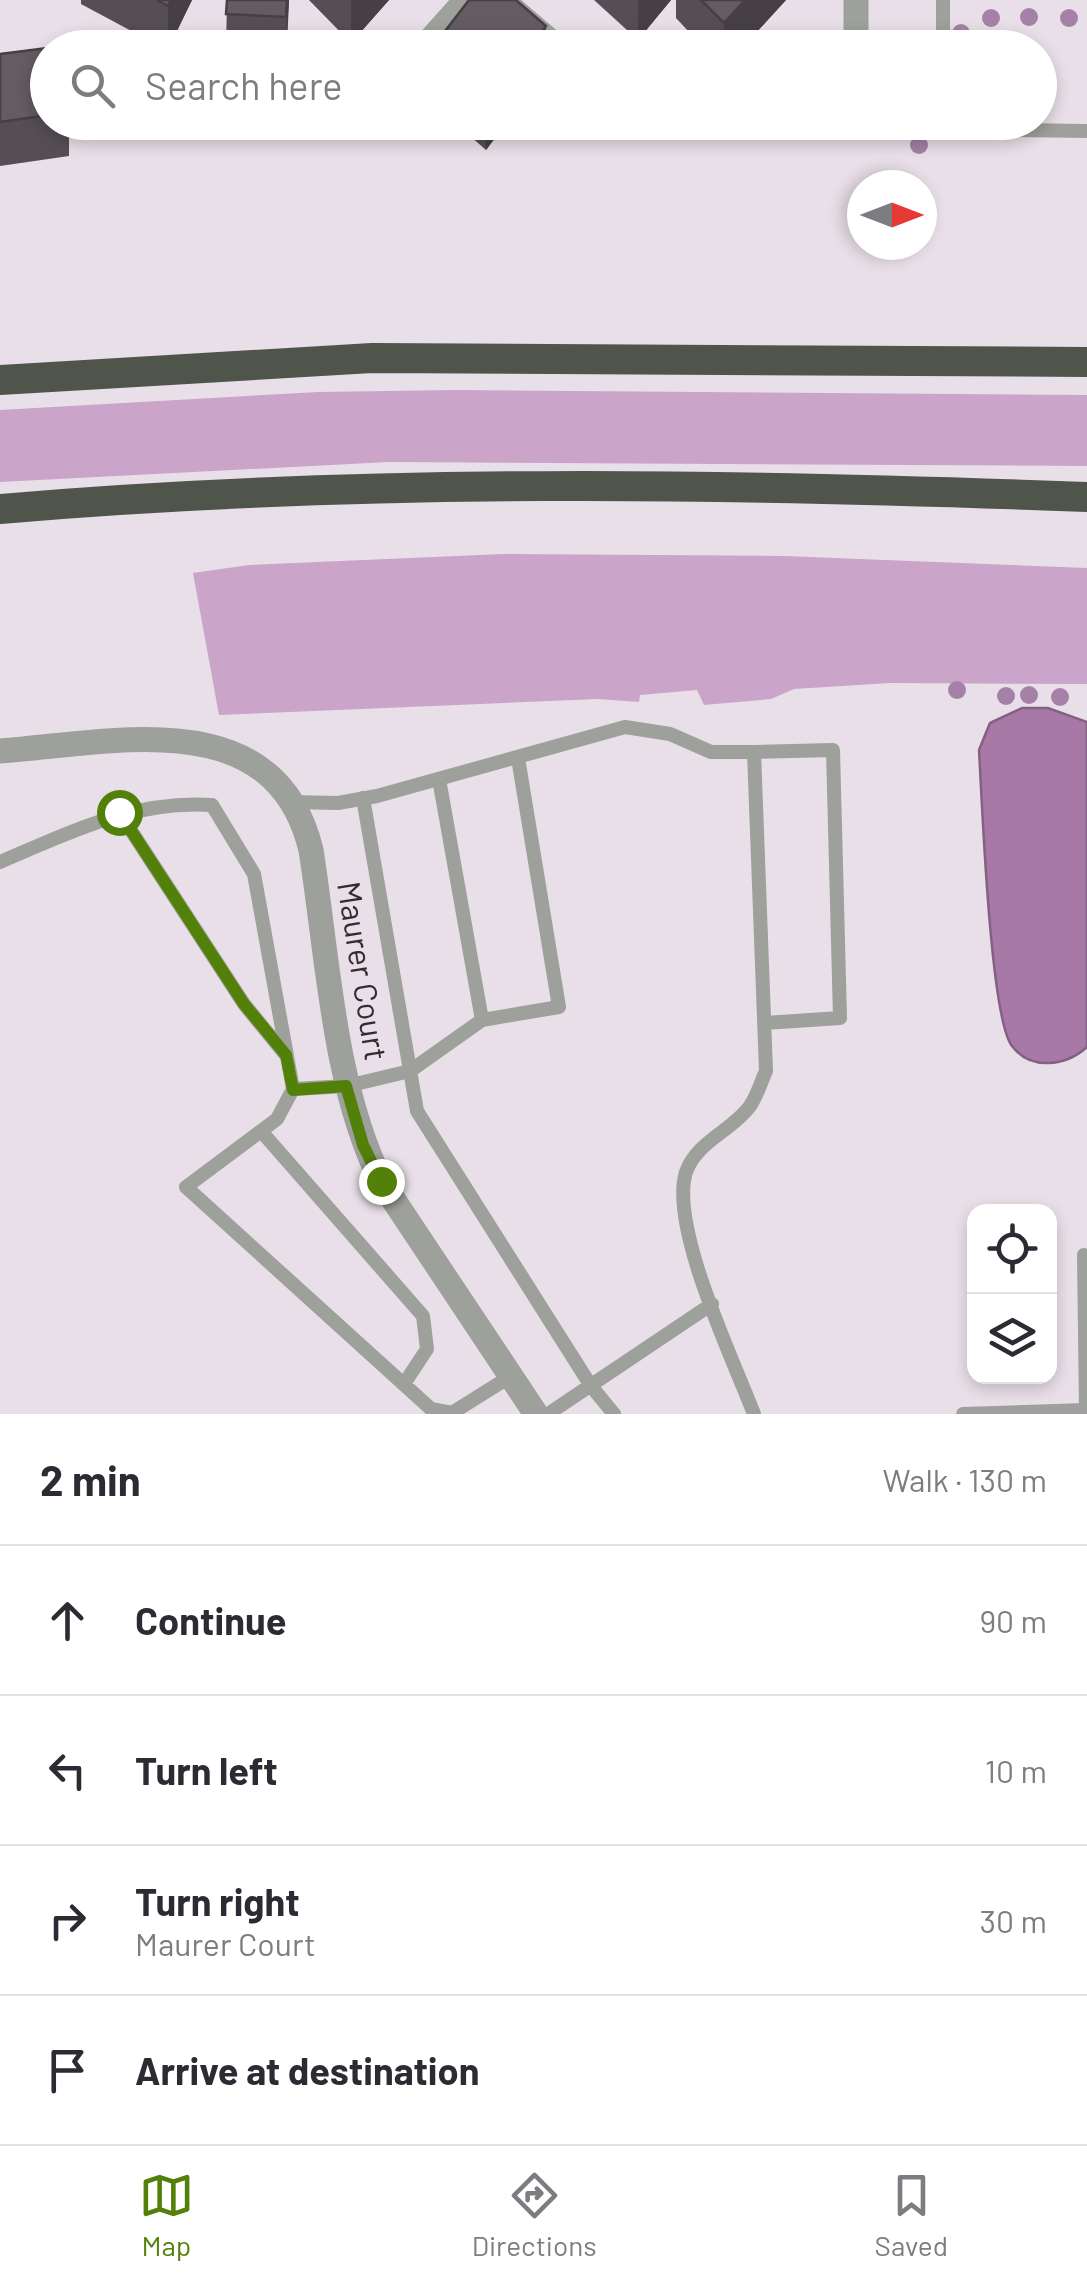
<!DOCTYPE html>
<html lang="en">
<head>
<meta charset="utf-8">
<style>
  :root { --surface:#fff; --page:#f7f7f7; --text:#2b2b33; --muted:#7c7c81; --line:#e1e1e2; --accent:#538009 }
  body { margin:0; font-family:Barlow,sans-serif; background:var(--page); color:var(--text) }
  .controls { position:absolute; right:30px; bottom:30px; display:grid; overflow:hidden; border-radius:20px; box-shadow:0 5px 15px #0003 }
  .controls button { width:90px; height:90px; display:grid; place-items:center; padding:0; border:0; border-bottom:2px solid var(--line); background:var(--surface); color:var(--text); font:50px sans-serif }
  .compass { position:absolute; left:847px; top:170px; width:90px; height:90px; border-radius:50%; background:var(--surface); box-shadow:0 5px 15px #0003; rotate:90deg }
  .stop { position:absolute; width:30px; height:30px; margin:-22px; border:8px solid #538009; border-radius:50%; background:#fff }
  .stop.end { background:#538009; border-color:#fff; box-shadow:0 2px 10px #0008 }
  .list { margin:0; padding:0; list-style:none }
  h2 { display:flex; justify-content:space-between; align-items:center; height:130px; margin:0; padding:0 40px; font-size:42px }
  h2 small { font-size:32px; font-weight:400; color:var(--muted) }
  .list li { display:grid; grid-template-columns:65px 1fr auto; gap:30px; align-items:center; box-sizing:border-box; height:150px; padding:0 40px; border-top:2px solid var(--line) }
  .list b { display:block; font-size:38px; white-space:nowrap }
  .list p { margin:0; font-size:32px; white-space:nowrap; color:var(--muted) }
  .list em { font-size:32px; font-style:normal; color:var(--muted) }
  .icon { flex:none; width:55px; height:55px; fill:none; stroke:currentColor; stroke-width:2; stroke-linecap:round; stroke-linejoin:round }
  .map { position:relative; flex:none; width:1087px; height:1414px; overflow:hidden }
  .search { position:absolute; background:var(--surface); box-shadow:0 5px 15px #0003; left:30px; right:30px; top:30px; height:110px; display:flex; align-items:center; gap:25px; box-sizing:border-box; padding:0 35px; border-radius:55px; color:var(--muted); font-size:38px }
  .sheet { height:730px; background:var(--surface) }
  nav { display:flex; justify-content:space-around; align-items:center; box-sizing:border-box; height:140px; border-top:2px solid var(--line); background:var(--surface); font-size:28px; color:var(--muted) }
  nav a { display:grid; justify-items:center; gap:5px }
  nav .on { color:var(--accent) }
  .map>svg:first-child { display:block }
</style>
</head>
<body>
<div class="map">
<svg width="1087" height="1414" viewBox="0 0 1087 1414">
  <rect width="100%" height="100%" fill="#e9dfe8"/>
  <!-- green -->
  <path fill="#caa4c9" d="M456,390L1087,395V466L389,462L0,482V410L318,392Z
    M503,554L784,556L1087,568V684L890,683L794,689L771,699L704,705L697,690L640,695L639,702L598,699L219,715L193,573L249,565Z"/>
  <!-- water -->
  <path fill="#a878a7" stroke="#846183" stroke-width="2.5" d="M1022,708H1048L1087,722V1047C1066,1066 1031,1071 1012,1046C990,1018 982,799 979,750L990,723Z"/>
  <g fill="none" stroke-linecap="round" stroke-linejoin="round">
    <!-- service -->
    <path stroke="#9da09b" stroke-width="14" d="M943,0V48
      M943,122V129L1087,131
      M754,752L833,750L840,1018L765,1023
      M439,779L482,1020
      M363,798L417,1111L591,1386L614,1414
      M291,802L338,803L377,796L625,727L670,734L711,752H754L766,1071C761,1082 757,1096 750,1106C732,1131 697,1141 686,1172C669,1226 733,1359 754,1414
      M119,812L244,1004L285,1054
      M0,862C71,832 133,800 212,805L254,874L293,1089L347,1086L410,1071L482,1020L559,1007L518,758
      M293,1089L277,1119L186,1187L431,1409L452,1413L511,1376
      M261,1131L423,1316L427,1349L404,1384
      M1084,1255L1086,1410
      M548,1414L712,1304
      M963,1414L1086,1410L1087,1414"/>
    <!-- minor -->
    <path stroke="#9da09b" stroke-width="25" d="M502,0L558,48
      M423,48L466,0
      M851,48L856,32V0
      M0,751C113,743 275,701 311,850C328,958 333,1083 381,1181L536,1414"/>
    <!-- motorway -->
    <path stroke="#50554c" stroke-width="30" d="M0,380L372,358L1087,362
      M0,509C361,478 725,483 1087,497"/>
  </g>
  <!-- trees -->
  <g fill="#a681a7">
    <circle cx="1029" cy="17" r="9"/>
    <circle cx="991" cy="18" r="9"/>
    <circle cx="1069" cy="18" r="9"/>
    <circle cx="961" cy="33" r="9"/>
    <circle cx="919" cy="145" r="9"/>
    <circle cx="957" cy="690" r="9"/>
    <circle cx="1029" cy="695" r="9"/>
    <circle cx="1006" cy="696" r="9"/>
    <circle cx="1060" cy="697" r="9"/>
  </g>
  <!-- wall -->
  <path fill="#564e55" d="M81,0H192L169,48H163L81,4Z
    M227,0H289L287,48H226Z
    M309,0H389L351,43Z
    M594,0H671L638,40Z
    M676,0H786L742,48H704L676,18Z
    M48,48V122H69V156L0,166V54Z
    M454,122H507L486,150Z"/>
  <!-- shaded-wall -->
  <path fill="#464045" d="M171,0H192L168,48V6Z
    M287,0H289L286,48Z
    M351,0H389L351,43Z
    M638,0H671L638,40Z
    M745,0H786L742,48H724V23Z
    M546,26V48H530Z
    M486,122H507L486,150Z"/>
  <!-- building -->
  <path fill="#645b63" stroke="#464045" stroke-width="2.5" d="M157,0H171L168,6Z
    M227,0H287L286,17L226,14Z
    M469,0H516L546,26L530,48H432Z
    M701,0H745L724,23Z
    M48,48V115L0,122V54Z"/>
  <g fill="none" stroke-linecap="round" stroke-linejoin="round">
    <!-- route -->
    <path stroke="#538009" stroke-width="12" d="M119,812L244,1004L286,1055L293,1090L346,1086L363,1145L381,1181"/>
  </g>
  <g text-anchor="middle" stroke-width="10" stroke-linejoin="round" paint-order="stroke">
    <!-- street labels -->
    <g font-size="32" fill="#302c2f" stroke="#e9dfe8">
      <text transform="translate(362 971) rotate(81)" y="11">Maurer Court</text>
    </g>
  </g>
</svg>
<div class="controls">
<button><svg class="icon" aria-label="locate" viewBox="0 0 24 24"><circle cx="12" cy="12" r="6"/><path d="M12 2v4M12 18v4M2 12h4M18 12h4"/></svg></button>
<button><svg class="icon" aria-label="layers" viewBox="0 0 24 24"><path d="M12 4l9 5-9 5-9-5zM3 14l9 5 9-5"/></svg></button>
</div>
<svg class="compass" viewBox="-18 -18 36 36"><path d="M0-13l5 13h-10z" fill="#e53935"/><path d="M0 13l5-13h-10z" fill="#7c7c81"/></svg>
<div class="stop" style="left:119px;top:812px"></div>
<div class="stop end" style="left:381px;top:1181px"></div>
<div class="search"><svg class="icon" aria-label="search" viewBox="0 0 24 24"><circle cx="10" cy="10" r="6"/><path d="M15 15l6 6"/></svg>Search here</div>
</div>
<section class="sheet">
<h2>2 min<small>Walk · 130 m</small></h2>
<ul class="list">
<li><svg class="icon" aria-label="ahead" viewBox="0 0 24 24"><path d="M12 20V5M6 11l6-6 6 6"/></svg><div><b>Continue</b></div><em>90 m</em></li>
<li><svg class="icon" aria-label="left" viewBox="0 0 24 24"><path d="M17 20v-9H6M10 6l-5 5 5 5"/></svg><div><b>Turn left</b></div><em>10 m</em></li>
<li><svg class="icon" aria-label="right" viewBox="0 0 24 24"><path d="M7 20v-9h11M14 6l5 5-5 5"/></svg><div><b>Turn right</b><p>Maurer Court</p></div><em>30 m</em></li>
<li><svg class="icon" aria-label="arrive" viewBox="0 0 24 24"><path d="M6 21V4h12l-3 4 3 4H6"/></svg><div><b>Arrive at destination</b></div></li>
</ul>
</section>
<nav>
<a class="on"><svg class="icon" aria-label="map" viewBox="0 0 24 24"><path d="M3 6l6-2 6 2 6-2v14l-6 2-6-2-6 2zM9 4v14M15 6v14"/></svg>Map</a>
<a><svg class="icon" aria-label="directions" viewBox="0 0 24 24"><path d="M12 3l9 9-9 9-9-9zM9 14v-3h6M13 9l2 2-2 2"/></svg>Directions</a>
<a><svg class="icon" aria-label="saved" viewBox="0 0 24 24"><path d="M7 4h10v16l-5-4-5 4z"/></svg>Saved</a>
</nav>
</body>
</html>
